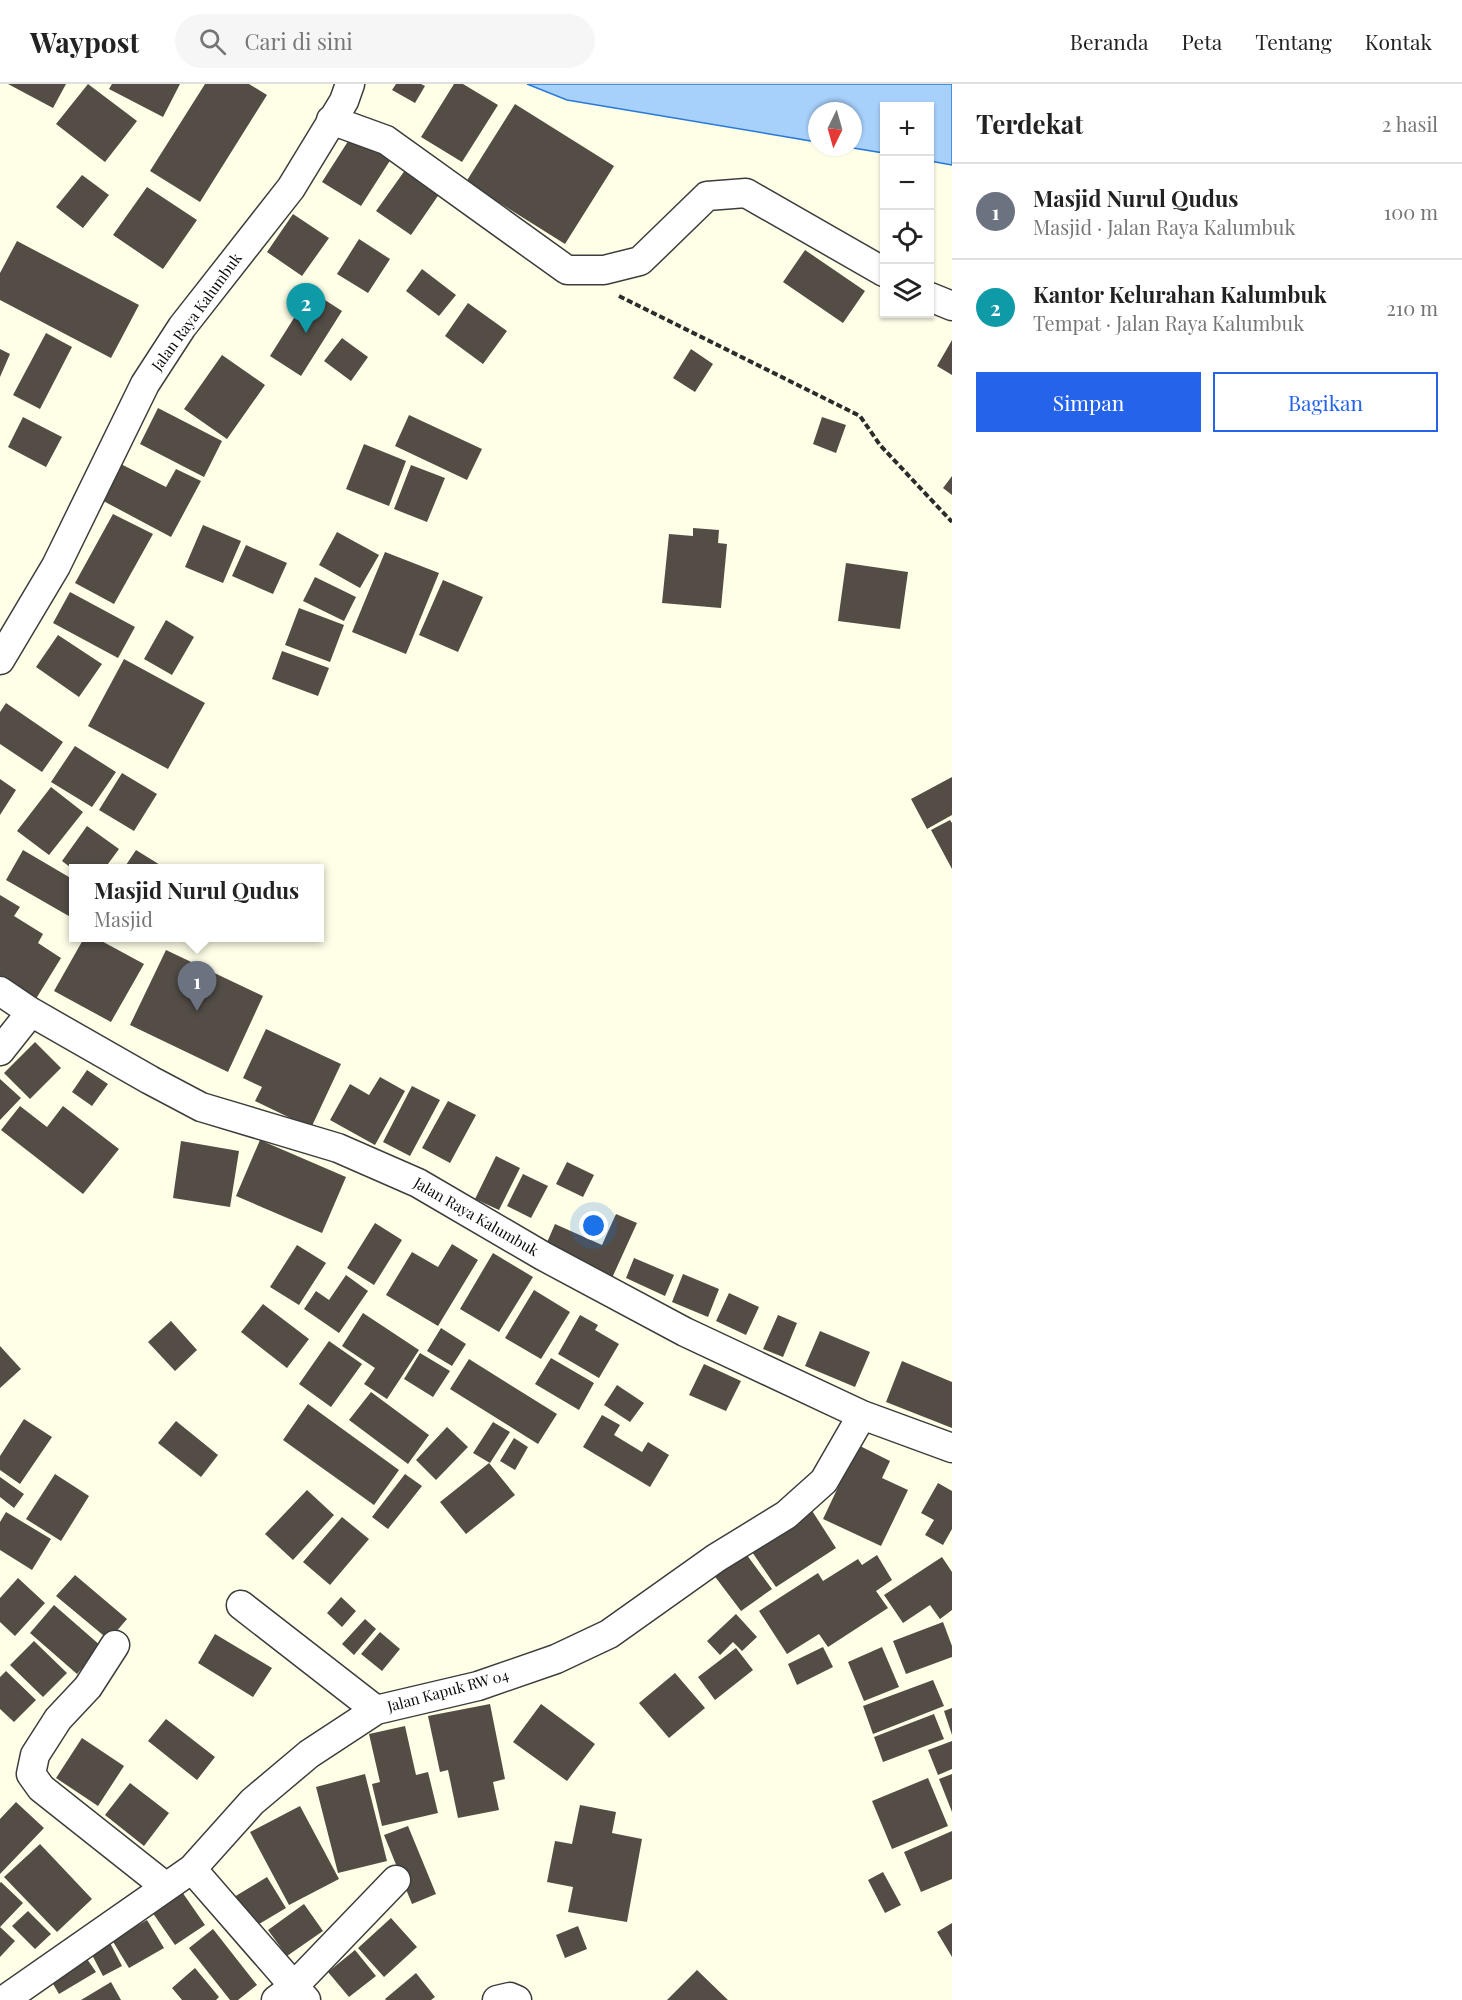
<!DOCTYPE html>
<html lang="id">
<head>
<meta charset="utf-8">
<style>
  :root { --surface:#fff; --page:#f6f6f6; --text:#222; --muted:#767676; --line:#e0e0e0; --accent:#2563eb }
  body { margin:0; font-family:"Playfair Display",serif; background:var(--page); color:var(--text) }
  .controls { position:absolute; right:18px; top:18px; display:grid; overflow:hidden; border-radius:0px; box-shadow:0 2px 4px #0004 }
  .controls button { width:54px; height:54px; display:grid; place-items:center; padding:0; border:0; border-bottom:2px solid var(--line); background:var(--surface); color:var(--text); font:30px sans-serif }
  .compass { position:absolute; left:808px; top:18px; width:54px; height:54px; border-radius:50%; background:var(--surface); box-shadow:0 2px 4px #0004; rotate:185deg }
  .you { position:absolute; left:594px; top:1142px; width:21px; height:21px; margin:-15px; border:4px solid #fff; border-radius:50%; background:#1a73e8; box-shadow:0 0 0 9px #1a73e833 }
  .badge { display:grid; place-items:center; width:39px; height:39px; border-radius:50%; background:var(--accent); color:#fff; font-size:20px; font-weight:700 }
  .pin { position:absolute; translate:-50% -50px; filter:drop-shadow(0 2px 3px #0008) }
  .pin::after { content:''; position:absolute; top:32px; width:21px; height:18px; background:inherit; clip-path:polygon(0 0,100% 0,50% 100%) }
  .popup { position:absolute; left:69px; top:780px; width:255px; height:78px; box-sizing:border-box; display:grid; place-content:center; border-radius:0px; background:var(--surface); filter:drop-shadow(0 2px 4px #0005); font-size:20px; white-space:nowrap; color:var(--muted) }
  .popup b { font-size:22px; color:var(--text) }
  .popup::after { content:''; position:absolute; left:50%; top:100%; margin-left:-12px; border:12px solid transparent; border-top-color:var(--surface) }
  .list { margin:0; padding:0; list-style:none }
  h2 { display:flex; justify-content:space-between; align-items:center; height:78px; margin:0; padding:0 24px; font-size:26px }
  h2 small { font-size:20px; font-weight:400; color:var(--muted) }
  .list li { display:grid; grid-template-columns:39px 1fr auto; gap:18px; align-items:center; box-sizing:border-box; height:96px; padding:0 24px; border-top:2px solid var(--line) }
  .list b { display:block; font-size:22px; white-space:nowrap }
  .list p { margin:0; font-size:20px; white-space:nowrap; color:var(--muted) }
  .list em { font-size:20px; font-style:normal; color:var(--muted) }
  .actions { display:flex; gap:12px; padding:18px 24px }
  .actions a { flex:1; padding:14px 0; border:2px solid var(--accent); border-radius:0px; text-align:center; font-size:21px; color:var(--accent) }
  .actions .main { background:var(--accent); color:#fff }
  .icon { flex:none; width:33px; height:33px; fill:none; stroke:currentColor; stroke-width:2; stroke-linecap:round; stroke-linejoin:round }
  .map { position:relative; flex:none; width:952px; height:1916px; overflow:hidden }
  header { display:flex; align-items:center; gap:36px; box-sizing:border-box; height:84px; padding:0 30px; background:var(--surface); border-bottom:2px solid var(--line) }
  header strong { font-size:28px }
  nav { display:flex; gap:33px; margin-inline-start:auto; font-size:21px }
  .search { width:420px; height:54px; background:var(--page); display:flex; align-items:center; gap:15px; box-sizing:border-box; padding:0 21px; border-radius:33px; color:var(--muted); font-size:22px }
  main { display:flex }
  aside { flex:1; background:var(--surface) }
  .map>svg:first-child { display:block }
</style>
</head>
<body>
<header>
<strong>Waypost</strong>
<div class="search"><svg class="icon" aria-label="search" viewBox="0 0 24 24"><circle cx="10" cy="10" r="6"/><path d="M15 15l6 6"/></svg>Cari di sini</div>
<nav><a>Beranda</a><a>Peta</a><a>Tentang</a><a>Kontak</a></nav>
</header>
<main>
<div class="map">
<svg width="952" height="1916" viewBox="0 0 952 1916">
  <rect width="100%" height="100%" fill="#fffee7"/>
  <!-- water -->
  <path fill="#a7d0fb" stroke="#2979d7" stroke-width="1.5" d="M527,0H952V81L930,77V22H884V69L847,63H853V27H817V58L567,16Z"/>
  <!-- building -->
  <path fill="#534d46" d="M8,0H66L53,24Z
    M88,0L137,37L105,78L56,40Z
    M112,0H180L163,33L109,5Z
    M205,0H249L267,11L200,118L150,87Z
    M396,0H421L425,2L415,19L392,6Z
    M454,0H463L498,21L462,78L421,53Z
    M515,20L614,82L565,160L466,98Z
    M352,51L391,75L361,122L322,98Z
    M408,82L442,106L411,151L376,127Z
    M82,91L109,111L83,144L56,123Z
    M147,103L197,136L163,185L113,151Z
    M293,130L329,154L302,192L267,168Z
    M359,155L390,175L368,209L337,190Z
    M17,157L139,221L111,274L0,216V189Z
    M805,166L865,207L843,239L783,198Z
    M422,185L456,211L439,232L406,207Z
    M311,207L342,227L301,292L270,272Z
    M468,219L507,247L483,280L445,252Z
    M46,249L72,263L40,325L13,311Z
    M342,254L368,273L351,297L324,277Z
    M952,256V291L937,282Z
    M0,265L10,270L0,293Z
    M691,265L713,280L695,308L673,294Z
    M222,271L265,301L227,355L184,325Z
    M158,324L222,357L204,393L140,360Z
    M409,331L482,365L467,396L395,362Z
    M23,333L62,353L46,383L8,363Z
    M822,333L846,341L836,369L813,360Z
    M364,360L406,377L389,422L346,405Z
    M113,376L166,403L176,385L201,397L171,453L94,412Z
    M411,381L445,394L427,438L394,425Z
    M952,392V411L943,404Z
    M113,430L153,450L114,520L75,499Z
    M203,441L241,457L223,499L185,483Z
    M693,444L719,446L718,459L727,460L721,524L662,519L669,450L693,452Z
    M337,448L379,471L360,504L319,481Z
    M246,461L287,479L273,510L232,492Z
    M385,468L439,489L406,570L352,548Z
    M846,479L908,488L900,545L838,537Z
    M315,493L356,513L344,537L303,517Z
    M443,496L483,513L458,568L419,551Z
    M70,508L135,543L118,574L53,539Z
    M299,524L344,541L330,578L285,561Z
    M166,536L194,553L172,591L144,575Z
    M58,551L102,580L79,613L36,583Z
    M282,567L329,584L318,612L272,595Z
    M124,575L205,619L168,685L88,642Z
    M6,619L63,658L42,688L0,660V628Z
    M75,662L116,688L92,723L51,698Z
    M122,689L157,710L134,747L99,726Z
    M952,693V731L927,745L911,715Z
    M0,695L16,706L0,731Z
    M51,703L83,728L49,771L17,747Z
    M950,736L952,739V785L931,746Z
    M87,742L119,765L105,784L74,786L62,777Z
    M23,766L74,796V835L6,796Z
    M136,766L165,784H124Z
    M0,811L20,823L14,832L43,850L38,859L61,874L34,918L0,897Z
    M84,854H96L144,880L111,938L54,907Z
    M166,866L263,912L228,988L130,941Z
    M266,945L341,980L311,1044L255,1017L262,1003L243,994Z
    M35,958L61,984L30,1015L4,989Z
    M87,986L108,1000L92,1022L72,1008Z
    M380,993L405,1007L375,1061L330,1036L350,1000L369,1011Z
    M0,995L21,1014L0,1036Z
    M412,1002L440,1016L410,1072L383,1058Z
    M448,1017L476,1031L450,1079L422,1064Z
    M20,1022L47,1043L63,1022L119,1065L83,1110L1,1046Z
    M260,1056L346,1093L322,1149L236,1112Z
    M181,1057L239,1067L230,1123L173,1114Z
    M496,1072L520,1084L499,1126L475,1115Z
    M567,1078L594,1091L583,1113L556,1100Z
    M523,1090L548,1102L531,1134L507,1122Z
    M616,1130L637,1139L612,1194L545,1163L555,1140L602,1161Z
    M375,1139L402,1156L374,1201L347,1184Z
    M452,1160L478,1176L438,1242L386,1211L412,1168L438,1183Z
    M297,1161L326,1179L299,1221L270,1203Z
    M493,1169L533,1193L499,1248L460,1225Z
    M634,1174L674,1191L665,1212L626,1194Z
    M683,1190L719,1205L708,1233L672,1218Z
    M346,1191L368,1207L339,1249L304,1225L316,1207L329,1216Z
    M534,1206L570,1228L541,1275L505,1254Z
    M729,1209L759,1223L746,1251L716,1237Z
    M263,1220L309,1255L287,1284L241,1248Z
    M363,1229L419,1266L387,1315L364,1300L375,1284L342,1262Z
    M580,1231L598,1241L595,1246L619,1260L599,1294L558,1270Z
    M778,1231L797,1239L783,1273L763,1265Z
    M171,1237L197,1266L175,1287L148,1258Z
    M441,1244L466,1260L452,1282L427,1267Z
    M820,1247L870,1268L855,1303L805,1282Z
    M329,1257L362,1280L331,1323L299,1300Z
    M0,1262L21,1285L0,1304Z
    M420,1269L450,1287L433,1313L404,1295Z
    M551,1274L594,1299L579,1326L535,1300Z
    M469,1275L557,1330L538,1360L450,1305Z
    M902,1277L952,1298V1344L886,1318Z
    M704,1280L741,1297L726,1327L689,1311Z
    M617,1301L644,1319L630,1338L604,1321Z
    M371,1308L429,1351L408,1380L349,1336Z
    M308,1320L399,1386L374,1421L283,1356Z
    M602,1331L620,1341L614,1351L642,1368L648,1358L669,1371L650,1403L583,1363Z
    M24,1335L52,1353L20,1400L0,1386V1372Z
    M176,1337L218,1371L201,1393L158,1359Z
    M493,1338L510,1348L490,1379L473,1369Z
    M447,1343L468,1363L436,1396L416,1376Z
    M514,1354L528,1363L515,1386L500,1377Z
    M858,1361L890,1377L882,1394L908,1406L881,1462L823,1435Z
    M489,1379L515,1411L466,1450L440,1418Z
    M55,1390L89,1412L61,1457L26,1435Z
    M405,1390L422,1402L388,1445L372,1433Z
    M0,1393L24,1410L14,1424L0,1413Z
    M938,1399L952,1407V1445L943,1461L925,1451L934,1436L921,1429Z
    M307,1406L334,1431L293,1476L265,1450Z
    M809,1422L836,1464L776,1503L748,1462Z
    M6,1428L51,1455L32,1486L0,1466V1438Z
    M342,1433L369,1455L330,1501L303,1478Z
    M741,1463L772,1505L741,1527L710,1486Z
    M877,1471L892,1496L876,1507L888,1524L828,1563L819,1550L787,1570L759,1527L818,1489L823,1497L858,1475L862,1481Z
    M942,1473L952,1488V1526L940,1535L930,1521L903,1539L884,1511Z
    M75,1491L127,1535L109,1556L56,1512Z
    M18,1494L45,1519L15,1552L0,1538V1514Z
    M341,1513L356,1527L342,1543L327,1529Z
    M54,1521L101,1562L77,1590L30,1549Z
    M736,1530L757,1553L742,1567L733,1558L720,1571L707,1557Z
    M365,1535L376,1545L354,1571L342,1560Z
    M943,1538L952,1562V1573L906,1590L893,1557Z
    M380,1548L400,1565L382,1587L361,1570Z
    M215,1550L272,1584L253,1613L198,1579Z
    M34,1557L67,1589L43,1613L10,1581Z
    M823,1563L833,1583L797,1601L788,1580Z
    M882,1563L899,1603L864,1617L848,1578Z
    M736,1564L753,1586L715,1616L698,1593Z
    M6,1587L36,1616L14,1638L0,1625V1593Z
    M675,1589L705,1624L669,1654L639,1619Z
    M933,1596L944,1622L873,1650L863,1622Z
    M490,1620L505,1695L493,1698L499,1726L458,1734L448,1686L440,1688L428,1632Z
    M541,1620L595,1660L567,1697L513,1658Z
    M952,1624V1651L944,1627Z
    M934,1630L944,1655L883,1678L874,1653Z
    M166,1635L215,1673L197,1696L148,1657Z
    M405,1642L416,1691L428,1688L438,1729L382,1742L372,1700L380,1698L369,1650Z
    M82,1654L124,1682L98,1722L56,1694Z
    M952,1657V1685L938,1691L928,1666Z
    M365,1690L387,1777L338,1789L316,1703Z
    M952,1690V1728L939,1695Z
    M928,1694L948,1742L892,1765L872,1717Z
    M130,1699L169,1729L144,1762L105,1731Z
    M16,1718L44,1744L0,1790V1735Z
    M580,1721L616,1728L612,1749L642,1755L627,1838L568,1828L573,1803L547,1798L555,1757L572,1760Z
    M300,1722L339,1795L289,1821L250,1748Z
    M408,1742L436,1810L412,1820L384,1751Z
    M952,1747V1795L921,1808L904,1768Z
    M40,1760L92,1815L57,1848L4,1793Z
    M883,1788L901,1821L885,1829L868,1796Z
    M267,1793L286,1824L254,1843L234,1813Z
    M1,1798L23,1819L0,1843L15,1857L0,1873V1799Z
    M180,1805L205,1841L175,1861L150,1825Z
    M304,1820L323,1847L287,1872L268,1846Z
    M28,1827L51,1850L35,1865L12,1842Z
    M391,1834L417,1863L384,1893L358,1864Z
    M147,1836L164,1864L129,1884L112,1856Z
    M952,1839V1873L937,1848Z
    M578,1842L587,1865L565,1874L556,1851Z
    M213,1845L257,1901L238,1916H230L189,1864Z
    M109,1857L122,1882L103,1892L90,1867Z
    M355,1866L376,1892L349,1913L328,1888Z
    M85,1872L96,1888L59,1910L49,1893Z
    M195,1884L219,1913L216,1916H182L172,1904Z
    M697,1886L728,1916H667Z
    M416,1889L435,1913L431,1916H386L385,1915Z
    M111,1898L121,1916H81Z"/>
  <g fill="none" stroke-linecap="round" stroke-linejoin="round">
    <defs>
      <path id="minor" d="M331,36L386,56L567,186H604L640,177L707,112L746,109L884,188
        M930,213L952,222
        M0,576L56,482L145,300L182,243L291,104L344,17L350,0
        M0,907L31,928L150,996L201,1023L338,1064L418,1099L543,1172L685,1248L862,1331L952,1364
        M0,967L31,928
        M241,1521L376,1626
        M115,1561L88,1603L58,1635L35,1671L31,1690L41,1704L166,1803
        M192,1785L306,1916
        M4,1916L192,1785L252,1718L309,1670L376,1626L478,1602L556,1575L609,1550L716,1474L786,1431L824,1397L862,1331
        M276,1916L293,1903L396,1796
        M497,1916L510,1913L517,1916"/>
    </defs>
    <!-- minor casing -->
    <use href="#minor" stroke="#3d3d3d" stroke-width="31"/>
    <!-- path -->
    <path stroke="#2c2c2c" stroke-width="4" stroke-dasharray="6 3" stroke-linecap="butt" d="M619,212L860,332L880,361L952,438"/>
    <!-- minor -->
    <use href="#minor" stroke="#fff" stroke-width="28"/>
  </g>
  <g text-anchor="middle" stroke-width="6" stroke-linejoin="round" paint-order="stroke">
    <!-- street labels -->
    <g font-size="15" fill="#0a0a0a" stroke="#fff">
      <text transform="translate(197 228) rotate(-54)" y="5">Jalan Raya Kalumbuk</text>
      <text transform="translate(476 1133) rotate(30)" y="5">Jalan Raya Kalumbuk</text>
      <text transform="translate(448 1607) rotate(-15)" y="5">Jalan Kapuk RW 04</text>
    </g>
  </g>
</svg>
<div class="controls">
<button>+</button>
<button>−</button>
<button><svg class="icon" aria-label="locate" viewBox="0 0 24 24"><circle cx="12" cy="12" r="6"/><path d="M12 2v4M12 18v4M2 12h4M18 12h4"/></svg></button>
<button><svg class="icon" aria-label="layers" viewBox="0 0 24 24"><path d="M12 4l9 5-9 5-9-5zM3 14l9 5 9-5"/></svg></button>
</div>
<svg class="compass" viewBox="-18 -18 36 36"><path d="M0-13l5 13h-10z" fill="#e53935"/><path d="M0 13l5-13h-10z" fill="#767676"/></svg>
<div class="you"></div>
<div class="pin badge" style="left:197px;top:927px;background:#6b7280">1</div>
<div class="popup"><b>Masjid Nurul Qudus</b>Masjid</div>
<div class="pin badge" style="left:306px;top:249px;background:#0f9aa8">2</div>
</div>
<aside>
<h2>Terdekat<small>2 hasil</small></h2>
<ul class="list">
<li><span class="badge" style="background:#6b7280">1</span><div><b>Masjid Nurul Qudus</b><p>Masjid · Jalan Raya Kalumbuk</p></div><em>100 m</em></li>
<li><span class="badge" style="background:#0f9aa8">2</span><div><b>Kantor Kelurahan Kalumbuk</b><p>Tempat · Jalan Raya Kalumbuk</p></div><em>210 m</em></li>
</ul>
<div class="actions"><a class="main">Simpan</a><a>Bagikan</a></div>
</aside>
</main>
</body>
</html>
